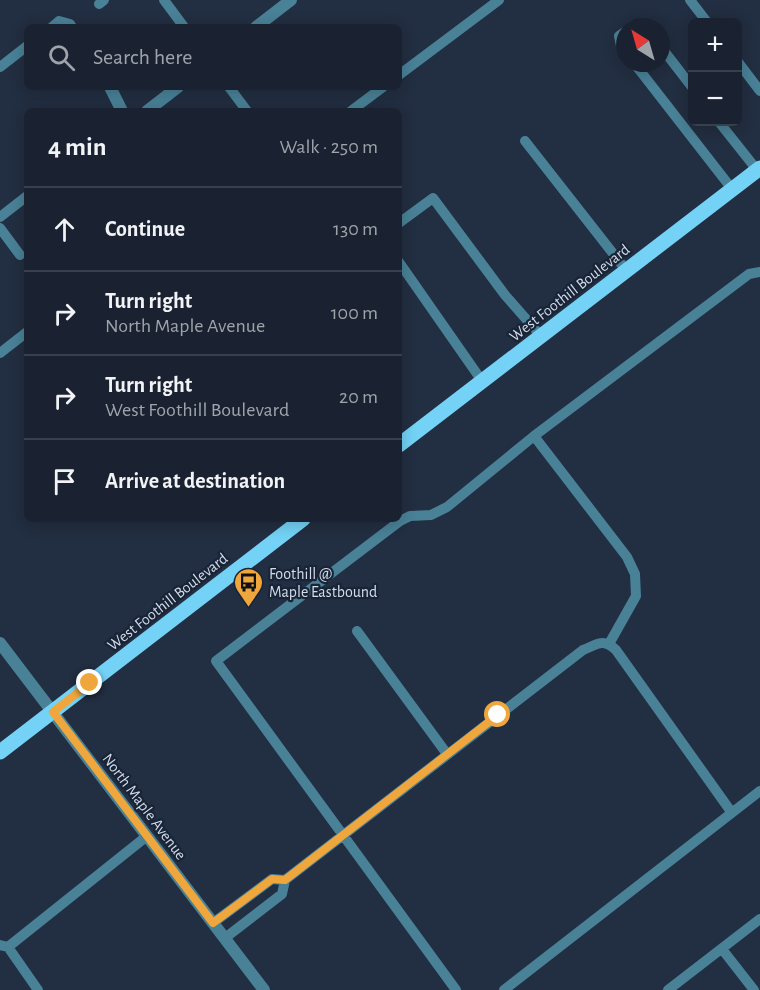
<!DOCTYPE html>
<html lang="en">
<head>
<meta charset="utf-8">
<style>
  :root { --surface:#1a2231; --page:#272f3d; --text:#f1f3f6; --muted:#9fa4ab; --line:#383f4d }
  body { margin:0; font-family:"Alegreya Sans",sans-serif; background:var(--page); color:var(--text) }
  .controls { position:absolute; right:18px; top:18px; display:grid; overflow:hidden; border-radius:9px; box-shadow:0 3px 15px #0003 }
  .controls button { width:54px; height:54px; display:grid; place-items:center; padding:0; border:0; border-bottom:2px solid var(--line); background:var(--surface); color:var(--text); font:30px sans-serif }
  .compass { position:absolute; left:616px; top:18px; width:54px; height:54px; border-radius:50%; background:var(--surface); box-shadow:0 3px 15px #0003; rotate:323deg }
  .stop { position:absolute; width:18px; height:18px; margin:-14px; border:4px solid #efa73d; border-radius:50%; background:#fff }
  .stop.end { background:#efa73d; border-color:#fff; box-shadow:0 2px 6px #0008 }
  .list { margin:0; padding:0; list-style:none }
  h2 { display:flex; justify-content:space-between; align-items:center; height:78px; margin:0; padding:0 24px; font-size:26px }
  h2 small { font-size:20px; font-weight:400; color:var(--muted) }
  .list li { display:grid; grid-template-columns:39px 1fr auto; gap:18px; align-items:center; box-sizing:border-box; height:84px; padding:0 24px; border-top:2px solid var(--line) }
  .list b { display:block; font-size:22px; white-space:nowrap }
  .list p { margin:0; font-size:20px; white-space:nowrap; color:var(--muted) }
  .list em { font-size:20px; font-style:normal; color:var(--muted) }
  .icon { flex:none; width:33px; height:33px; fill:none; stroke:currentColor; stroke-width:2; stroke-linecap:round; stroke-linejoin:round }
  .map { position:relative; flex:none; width:760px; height:990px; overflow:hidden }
  .search { position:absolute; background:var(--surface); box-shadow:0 3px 15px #0003; left:24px; top:24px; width:378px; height:66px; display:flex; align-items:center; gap:15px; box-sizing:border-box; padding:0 21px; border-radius:9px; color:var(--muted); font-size:22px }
  .panel { position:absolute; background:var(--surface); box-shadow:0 3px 15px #0003; left:24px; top:108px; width:378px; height:414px; border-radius:9px }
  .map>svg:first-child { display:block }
</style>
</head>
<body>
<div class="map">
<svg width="760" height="990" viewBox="0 0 760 990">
  <rect width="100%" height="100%" fill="#222e41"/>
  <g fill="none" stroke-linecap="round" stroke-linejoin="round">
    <!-- service -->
    <path stroke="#498196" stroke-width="10" d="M164,0L184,27
      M690,0L707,22
      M99,4L104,0
      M52,27L59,21L70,24L72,27
      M631,27L634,25H644L645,27
      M625,32L619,36L621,46L625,51
      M661,47L692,87
      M738,62L760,91
      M634,63L732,189
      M0,67L27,46
      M399,75L499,0
      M229,87L247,111
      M351,111L383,87
      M719,122L757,170
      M525,141L626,270
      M0,217L27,196
      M399,223L433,198L505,295L541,336
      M0,228L20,255
      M399,262L482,381
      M0,353L27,332
      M534,436L627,557L635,574L636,596L609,644
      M357,631L447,754
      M213,923L272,879L285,880
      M225,938L282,894L285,880L583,650C598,644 603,638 616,650L732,813
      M0,945L8,947L147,836
      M8,947L38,990
      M722,949L754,990
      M456,990L216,661L400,521L410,516L431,515L447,507L534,436L749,274L760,272
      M504,990L760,791
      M668,990L760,919"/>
    <!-- minor -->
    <path stroke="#498196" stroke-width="12" d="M256,27L291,0
      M110,87L122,111
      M147,111L178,87
      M0,643L264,990"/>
    <!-- primary -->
    <path stroke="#73d2f5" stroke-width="15" d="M399,445L760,168
      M0,752L303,519"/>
  </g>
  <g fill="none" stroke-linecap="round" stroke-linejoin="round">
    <!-- route -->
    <path stroke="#efa73d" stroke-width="8" d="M90,683L53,712L213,923L272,879L285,880L498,715"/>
  </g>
  <!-- icons -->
  <defs>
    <symbol id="bus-pin" viewBox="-11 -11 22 30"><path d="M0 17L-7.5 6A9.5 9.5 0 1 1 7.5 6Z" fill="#efa73d" stroke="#182437"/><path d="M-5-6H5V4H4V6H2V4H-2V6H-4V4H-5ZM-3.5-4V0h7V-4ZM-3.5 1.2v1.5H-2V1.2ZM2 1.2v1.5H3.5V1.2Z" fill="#111"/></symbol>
  </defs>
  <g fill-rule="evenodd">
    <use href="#bus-pin" x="232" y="566" width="33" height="45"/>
  </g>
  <g text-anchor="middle" stroke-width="4.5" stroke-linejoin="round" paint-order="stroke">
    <!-- street labels -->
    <g font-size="16" fill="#d4dce9" stroke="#182437">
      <text transform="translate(569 292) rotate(-38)" y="6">West Foothill Boulevard</text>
      <text transform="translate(167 601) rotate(-38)" y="6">West Foothill Boulevard</text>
      <text transform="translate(145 806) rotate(53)" y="6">North Maple Avenue</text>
    </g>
    <!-- poi labels -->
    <g font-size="16" fill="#d4dce9" stroke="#182437" text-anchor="start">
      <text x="269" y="579">Foothill @<tspan x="269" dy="18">Maple Eastbound</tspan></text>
    </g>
  </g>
</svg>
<div class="controls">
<button>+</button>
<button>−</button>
</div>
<svg class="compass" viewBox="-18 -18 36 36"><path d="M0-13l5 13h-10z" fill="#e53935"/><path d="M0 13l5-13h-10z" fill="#9fa4ab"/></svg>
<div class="stop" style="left:498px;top:715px"></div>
<div class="stop end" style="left:90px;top:683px"></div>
<div class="search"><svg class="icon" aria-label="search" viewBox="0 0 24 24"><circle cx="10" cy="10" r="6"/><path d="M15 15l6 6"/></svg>Search here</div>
<section class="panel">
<h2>4 min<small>Walk · 250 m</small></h2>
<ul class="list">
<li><svg class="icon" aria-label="ahead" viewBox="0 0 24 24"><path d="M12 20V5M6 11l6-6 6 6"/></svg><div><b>Continue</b></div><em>130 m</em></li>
<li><svg class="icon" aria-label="right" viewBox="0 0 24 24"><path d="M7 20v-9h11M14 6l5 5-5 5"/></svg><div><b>Turn right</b><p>North Maple Avenue</p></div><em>100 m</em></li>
<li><svg class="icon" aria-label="right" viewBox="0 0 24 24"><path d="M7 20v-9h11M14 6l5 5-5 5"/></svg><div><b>Turn right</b><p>West Foothill Boulevard</p></div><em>20 m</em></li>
<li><svg class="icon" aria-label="arrive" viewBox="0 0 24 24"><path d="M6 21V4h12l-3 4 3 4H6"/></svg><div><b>Arrive at destination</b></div></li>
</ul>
</section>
</div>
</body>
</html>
